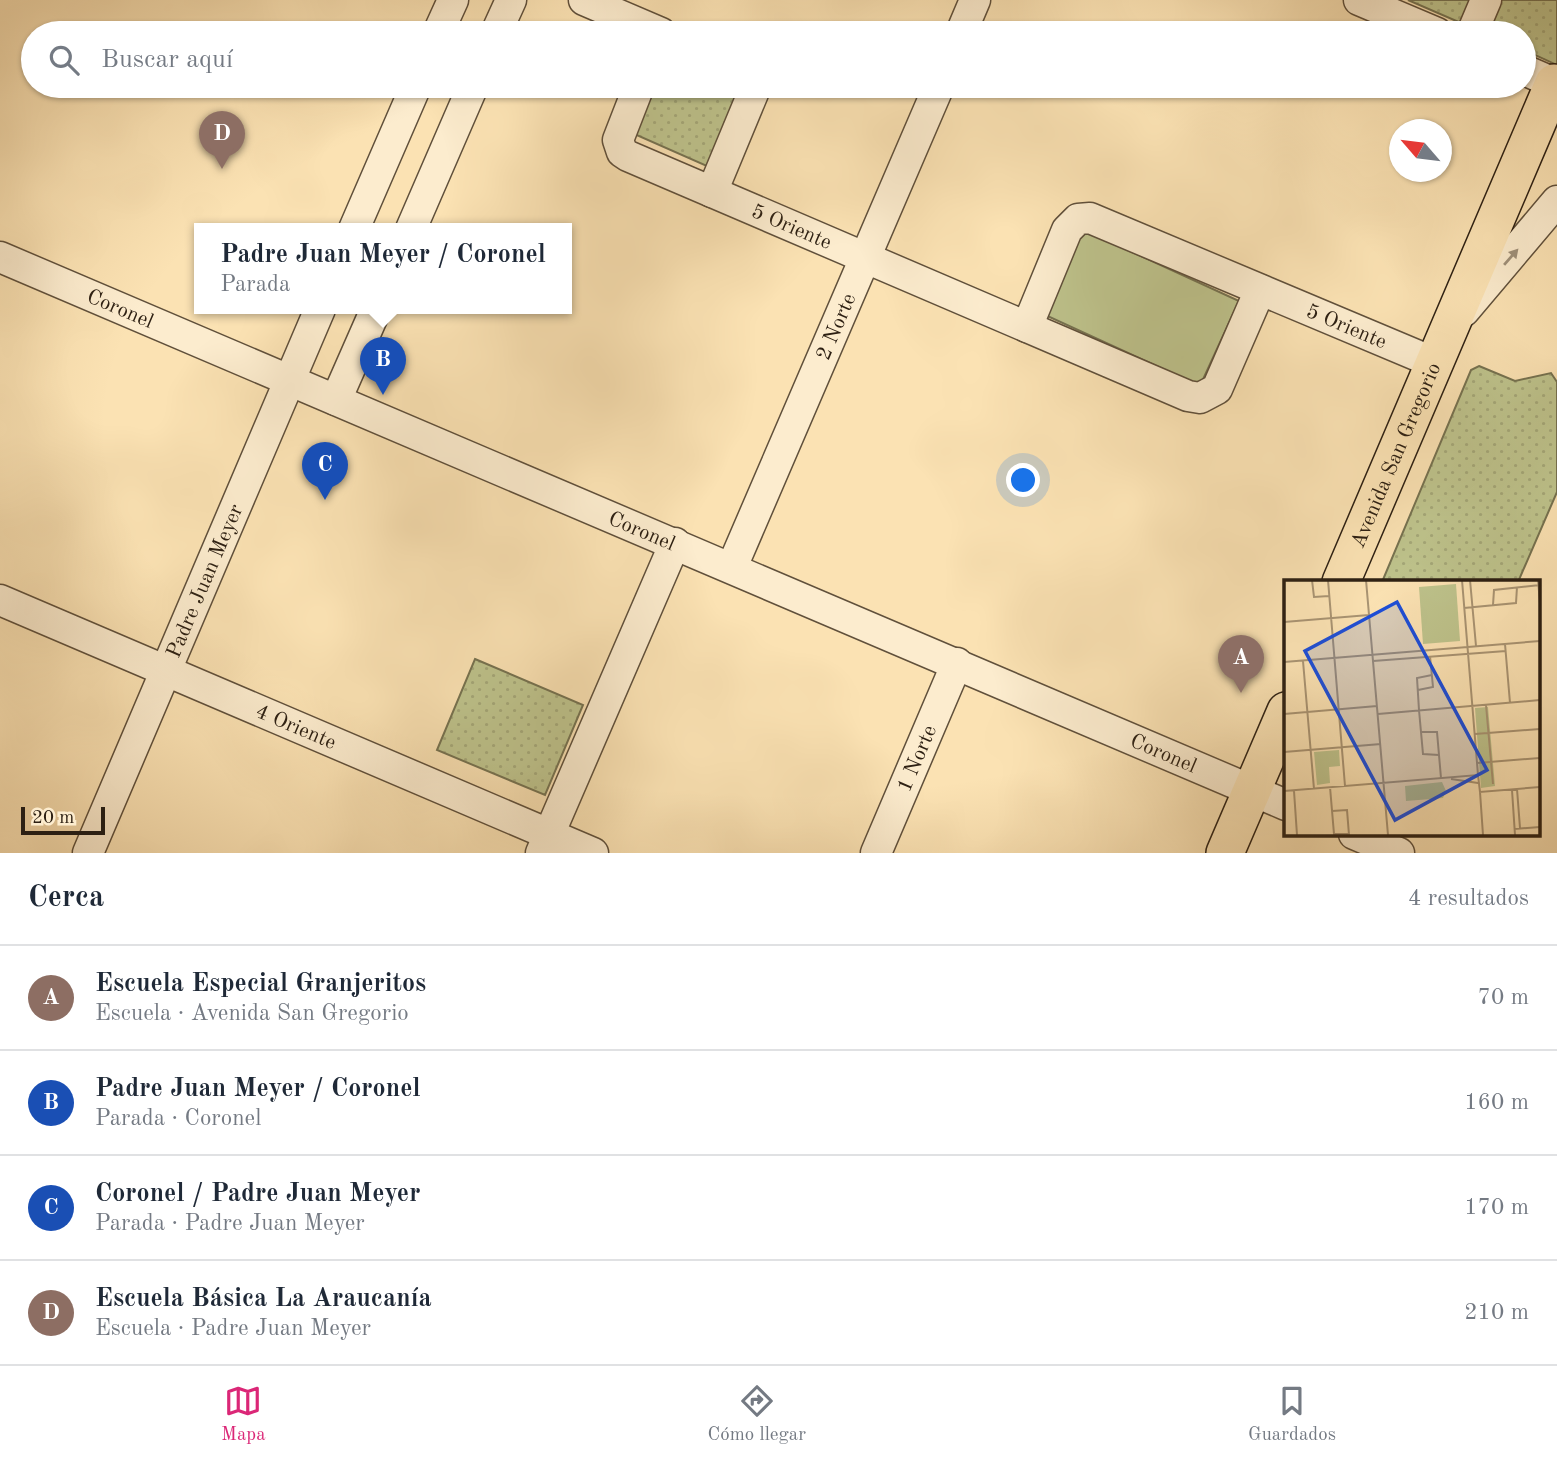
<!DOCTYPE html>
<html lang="es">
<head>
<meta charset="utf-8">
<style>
  :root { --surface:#fff; --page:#f6f6f7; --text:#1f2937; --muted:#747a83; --line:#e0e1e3; --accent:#db2777 }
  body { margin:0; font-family:"Old Standard TT",serif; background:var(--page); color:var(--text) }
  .compass { position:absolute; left:1389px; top:119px; width:63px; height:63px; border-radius:50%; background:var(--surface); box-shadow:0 2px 5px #0004; rotate:298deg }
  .scale { position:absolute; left:21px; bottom:18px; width:84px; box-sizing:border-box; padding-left:7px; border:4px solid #2d2013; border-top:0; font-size:19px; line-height:24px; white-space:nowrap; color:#2d2013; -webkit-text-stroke:5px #fcecce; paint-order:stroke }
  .you { position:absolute; left:1024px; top:481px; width:24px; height:24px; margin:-18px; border:5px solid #fff; border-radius:50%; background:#1a73e8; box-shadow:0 0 0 10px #1a73e833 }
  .badge { display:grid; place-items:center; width:46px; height:46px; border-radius:50%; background:var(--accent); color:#fff; font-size:23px; font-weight:700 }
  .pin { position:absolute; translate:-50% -58px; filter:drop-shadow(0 2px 4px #0008) }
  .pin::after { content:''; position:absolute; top:37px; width:24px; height:21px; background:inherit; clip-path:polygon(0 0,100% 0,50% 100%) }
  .popup { position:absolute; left:194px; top:223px; width:378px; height:91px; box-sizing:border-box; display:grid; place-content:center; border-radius:0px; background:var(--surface); filter:drop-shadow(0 2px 5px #0005); font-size:23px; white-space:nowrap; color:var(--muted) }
  .popup b { font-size:26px; color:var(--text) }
  .popup::after { content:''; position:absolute; left:50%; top:100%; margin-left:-14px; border:14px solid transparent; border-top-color:var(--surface) }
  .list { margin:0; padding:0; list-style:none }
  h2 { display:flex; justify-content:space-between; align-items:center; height:91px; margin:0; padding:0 28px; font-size:30px }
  h2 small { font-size:23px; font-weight:400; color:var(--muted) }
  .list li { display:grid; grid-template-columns:46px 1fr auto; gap:21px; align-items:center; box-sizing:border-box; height:105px; padding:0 28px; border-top:2px solid var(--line) }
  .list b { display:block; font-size:26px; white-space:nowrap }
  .list p { margin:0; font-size:23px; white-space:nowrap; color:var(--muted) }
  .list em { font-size:23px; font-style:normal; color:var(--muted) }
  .icon { flex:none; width:38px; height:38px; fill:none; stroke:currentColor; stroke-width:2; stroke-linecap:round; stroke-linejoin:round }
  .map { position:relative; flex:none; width:1557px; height:853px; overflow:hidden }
  .search { position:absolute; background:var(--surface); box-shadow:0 2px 5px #0004; left:21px; right:21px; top:21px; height:77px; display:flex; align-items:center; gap:18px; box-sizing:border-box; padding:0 24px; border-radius:38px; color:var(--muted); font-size:26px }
  .sheet { height:511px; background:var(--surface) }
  nav { display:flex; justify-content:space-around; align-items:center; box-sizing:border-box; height:98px; border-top:2px solid var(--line); background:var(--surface); font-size:19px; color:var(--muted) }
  nav a { display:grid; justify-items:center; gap:4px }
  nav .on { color:var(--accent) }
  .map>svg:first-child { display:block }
</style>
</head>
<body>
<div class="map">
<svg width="1557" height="853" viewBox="0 0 1557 853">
  <defs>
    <pattern id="park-dots" width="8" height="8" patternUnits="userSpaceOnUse" patternTransform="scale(1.75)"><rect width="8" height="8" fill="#bec38c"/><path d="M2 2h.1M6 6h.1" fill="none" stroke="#a4a778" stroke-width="1.8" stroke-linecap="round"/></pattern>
  </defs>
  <rect width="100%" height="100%" fill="#fbe2b3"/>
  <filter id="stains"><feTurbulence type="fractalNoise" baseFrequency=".00286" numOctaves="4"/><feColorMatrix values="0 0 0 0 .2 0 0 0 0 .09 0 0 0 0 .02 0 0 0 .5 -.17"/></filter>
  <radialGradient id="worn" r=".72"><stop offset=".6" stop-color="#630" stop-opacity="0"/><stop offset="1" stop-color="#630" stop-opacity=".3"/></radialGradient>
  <!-- green -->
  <path fill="#bec38c" stroke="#767250" stroke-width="2" d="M1082,229L1239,301L1200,386L1043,314Z"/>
  <!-- park -->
  <path fill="url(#park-dots)" stroke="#767250" stroke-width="2" d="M1408,0H1557V65L1524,50V33H1484Z
    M651,86H742L709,167L632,133Z
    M1479,366L1515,381L1551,373L1557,382V492L1518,582H1382L1471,370Z
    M475,659L583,705L545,795L437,750Z"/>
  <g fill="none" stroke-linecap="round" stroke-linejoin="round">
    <defs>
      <g id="minor">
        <path d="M584,0L661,33"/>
        <path d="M1359,0L1437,33"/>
        <path d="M438,33L453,0"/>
        <path d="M496,33L511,0"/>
        <path d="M961,33L975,0"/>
        <path d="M1472,33L1486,0"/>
        <path d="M1524,70L1554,83"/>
        <path id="s1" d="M639,86L618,140L622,152L628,156L1188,396L1200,398L1217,389L1260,290"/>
        <path d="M712,192L756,86"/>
        <path d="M354,229L416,86"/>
        <path d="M411,229L473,86"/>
        <path id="s2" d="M0,257L1286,805"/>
        <path d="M1464,311L1557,201"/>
        <path id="s3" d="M1027,327L1067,230L1078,219L1090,218L1435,363"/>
        <path d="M336,400L376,309"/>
        <path id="s4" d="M732,567L939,86"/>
        <path id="s5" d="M0,600L593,853"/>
        <path d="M1354,834L1399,853"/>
        <path id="s6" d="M88,853L320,309"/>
        <path d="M541,853L675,543"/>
        <path id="s7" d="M876,853L957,663"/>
      </g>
      <g id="major">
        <path id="s8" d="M1341,582L1554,83L1557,85"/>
        <path d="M1225,853L1286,711"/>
      </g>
    </defs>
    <!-- minor casing -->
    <use href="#minor" stroke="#60503b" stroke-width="33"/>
    <!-- major casing -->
    <use href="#major" stroke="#2d2013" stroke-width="40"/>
    <!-- minor -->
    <use href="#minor" stroke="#fcecce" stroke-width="30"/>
    <!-- major -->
    <use href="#major" stroke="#fbe2b3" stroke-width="37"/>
  </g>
  <!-- one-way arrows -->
  <defs><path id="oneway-solid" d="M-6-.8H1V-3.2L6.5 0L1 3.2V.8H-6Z" transform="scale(1.75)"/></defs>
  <use fill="#9f907a" href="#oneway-solid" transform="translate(1511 257) rotate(-49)"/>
  <g text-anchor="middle" stroke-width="5" stroke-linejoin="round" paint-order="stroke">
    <!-- street labels -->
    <g font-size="21" fill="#2d2013" stroke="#fcecce">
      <text dy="7" stroke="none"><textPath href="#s1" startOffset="256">5 Oriente</textPath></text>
      <text dy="7" stroke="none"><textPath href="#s2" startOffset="131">Coronel</textPath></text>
      <text dy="7" stroke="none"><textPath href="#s4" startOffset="262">2 Norte</textPath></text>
      <text dy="7" stroke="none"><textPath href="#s3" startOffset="411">5 Oriente</textPath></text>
      <text dy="7" stroke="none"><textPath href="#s8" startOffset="138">Avenida San Gregorio</textPath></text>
      <text dy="7" stroke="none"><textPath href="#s2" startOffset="698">Coronel</textPath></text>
      <text dy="7" stroke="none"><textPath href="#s6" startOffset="296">Padre Juan Meyer</textPath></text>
      <text dy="7" stroke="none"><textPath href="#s5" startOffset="322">4 Oriente</textPath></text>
      <text dy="7" stroke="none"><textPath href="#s2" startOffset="1265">Coronel</textPath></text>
      <text dy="7" stroke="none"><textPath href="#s7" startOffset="103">1 Norte</textPath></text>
    </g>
  </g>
  <!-- overview -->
  <g transform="translate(1284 580)">
    <rect width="256" height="256" fill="#fbe2b3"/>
    <path d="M172,4L176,61L139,64L135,7Z" fill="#bec38c"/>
    <path d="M204,127L211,206L197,208L191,128ZM55,170L56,186L45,187L46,203L33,205L30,172ZM158,202L162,211L159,218L122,221L121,206Z" fill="#bec38c"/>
    <path fill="none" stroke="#a99473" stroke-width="2" d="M28,0L30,17L45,16M44,0L61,206M82,0L104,255M178,0L194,195M186,0L192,66M254,0L256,23M209,25L210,10L256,5M180,28L232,23L233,7M0,42L85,35M221,64L226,123M19,81L30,209M89,81L222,71M0,82L256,61M148,95L133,98L135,130L139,174L155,175M134,110L149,107L146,76M202,125L209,204M0,134L93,126M94,134L256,120M137,152H153L157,198M191,154L256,149M0,172L97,164M193,183L256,178M167,199L194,203M46,207L50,254H65M233,209L236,248M228,210L231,255M0,211L194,195L196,212L256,207M10,211L13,255M196,212L199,255M48,231L63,230L65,255M230,249L256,247"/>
    <path fill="#1d4ed8" fill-opacity="0.15" stroke="#1d4ed8" stroke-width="3.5" d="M113,22L203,190L111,240L21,71Z"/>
    <rect width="256" height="256" fill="none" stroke="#2d2013" stroke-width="3.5"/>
  </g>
  <rect width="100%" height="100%" filter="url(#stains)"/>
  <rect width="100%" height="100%" fill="url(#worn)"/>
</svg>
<svg class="compass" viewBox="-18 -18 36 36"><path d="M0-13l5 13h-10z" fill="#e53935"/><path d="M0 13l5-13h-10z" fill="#747a83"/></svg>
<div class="scale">20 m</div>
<div class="you"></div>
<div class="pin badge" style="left:1241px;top:693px;background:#8d6e63">A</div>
<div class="pin badge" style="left:383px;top:395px;background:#1a4fb4">B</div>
<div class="popup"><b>Padre Juan Meyer / Coronel</b>Parada</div>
<div class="pin badge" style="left:325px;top:500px;background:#1a4fb4">C</div>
<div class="pin badge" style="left:222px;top:169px;background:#8d6e63">D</div>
<div class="search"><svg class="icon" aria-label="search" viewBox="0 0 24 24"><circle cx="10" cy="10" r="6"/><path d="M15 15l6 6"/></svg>Buscar aquí</div>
</div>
<section class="sheet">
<h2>Cerca<small>4 resultados</small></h2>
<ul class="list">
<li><span class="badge" style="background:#8d6e63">A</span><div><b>Escuela Especial Granjeritos</b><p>Escuela · Avenida San Gregorio</p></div><em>70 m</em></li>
<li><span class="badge" style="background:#1a4fb4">B</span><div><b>Padre Juan Meyer / Coronel</b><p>Parada · Coronel</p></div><em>160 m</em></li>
<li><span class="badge" style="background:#1a4fb4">C</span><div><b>Coronel / Padre Juan Meyer</b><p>Parada · Padre Juan Meyer</p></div><em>170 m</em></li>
<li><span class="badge" style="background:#8d6e63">D</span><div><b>Escuela Básica La Araucanía</b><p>Escuela · Padre Juan Meyer</p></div><em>210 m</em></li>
</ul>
</section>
<nav>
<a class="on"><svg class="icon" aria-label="map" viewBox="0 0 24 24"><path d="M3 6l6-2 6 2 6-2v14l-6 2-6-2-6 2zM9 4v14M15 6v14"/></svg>Mapa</a>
<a><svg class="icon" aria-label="directions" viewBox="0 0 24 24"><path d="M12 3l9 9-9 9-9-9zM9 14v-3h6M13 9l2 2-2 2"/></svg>Cómo llegar</a>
<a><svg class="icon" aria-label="saved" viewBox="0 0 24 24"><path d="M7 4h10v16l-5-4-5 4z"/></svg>Guardados</a>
</nav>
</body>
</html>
